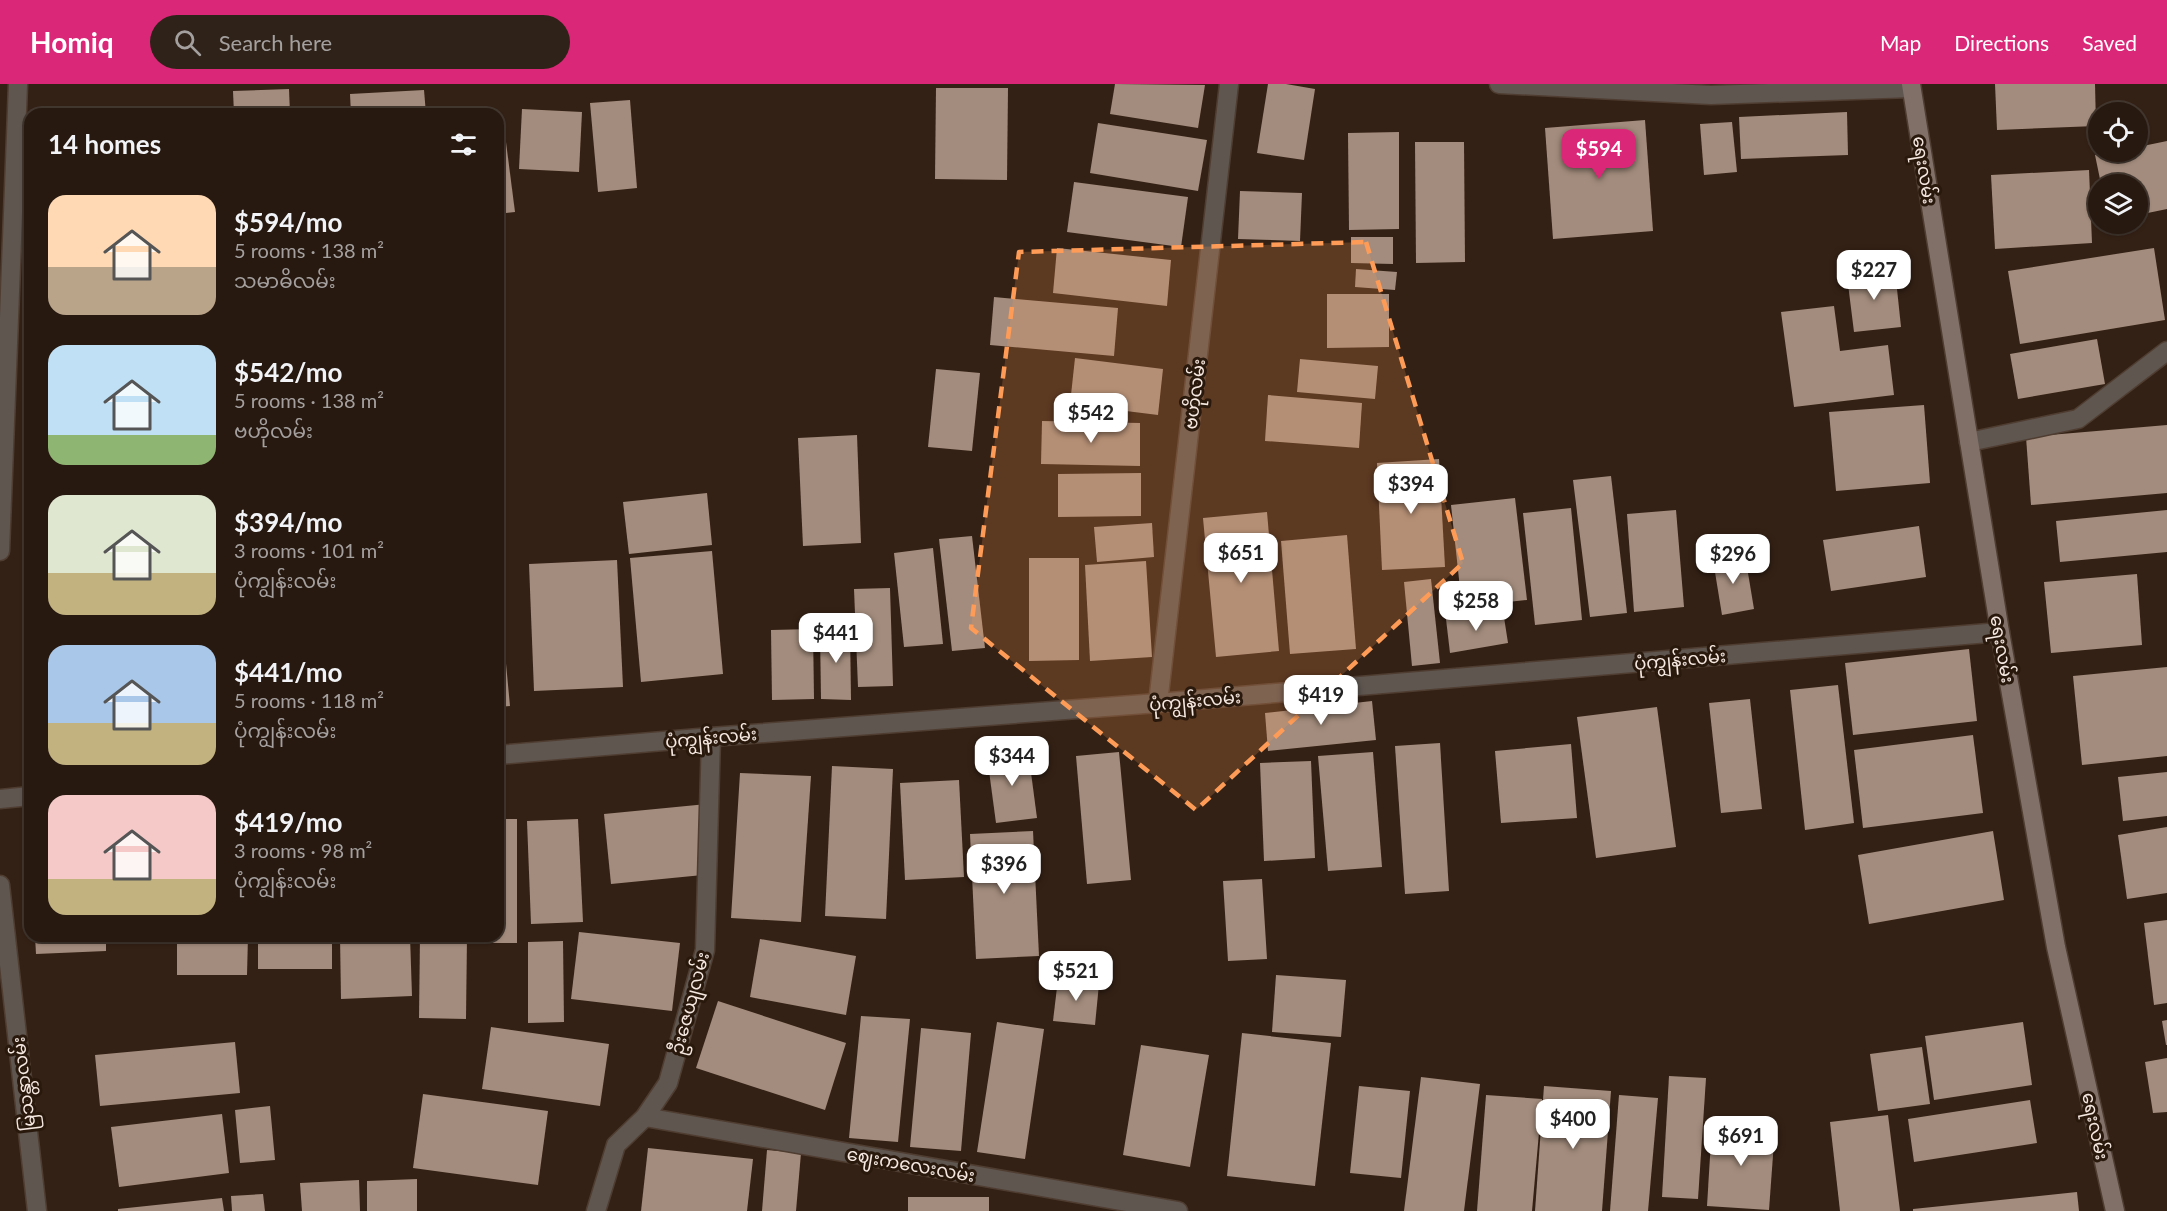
<!DOCTYPE html>
<html lang="en">
<head>
<meta charset="utf-8">
<style>
	:root { --surface:#271910; --page:#2f2219; --text:#f1f3f6; --muted:#a4a09f; --line:#433830; --accent:#db2777 }
	body { margin:0; font-family:Lato,"Noto Sans Myanmar",sans-serif; background:var(--page); color:var(--text); height:100vh; display:flex; flex-direction:column; font-size:22px; white-space:nowrap }
	* { box-sizing:border-box; margin:0 }
	p { font-size:20px; color:var(--muted) }
	.icon { flex:none; width:33px; height:33px; fill:none; stroke:currentColor; stroke-width:2; stroke-linecap:round; stroke-linejoin:round }
	.map { position:relative; flex:1; overflow:hidden }
	.side { position:absolute; left:24px; top:24px; width:480px; height:834px; display:flex; flex-direction:column; background:var(--surface); border-radius:18px; box-shadow:0 2px 4px #0004,0 0 0 2px var(--line) }
	.side>* { flex:none }
	.buttons { position:absolute; left:2088px; top:18px; display:grid; gap:12px }
	.buttons a { display:grid; place-items:center; width:60px; height:60px; border-radius:50%; background:var(--surface); box-shadow:0 2px 4px #0004,0 0 0 2px var(--line); font-size:30px }
	.price { position:absolute; translate:-50% -51px; padding:0 14px; border-radius:12px; background:#fff; color:#222; font-size:20px; line-height:39px; filter:drop-shadow(0 2px 3px #0008) }
	.price::after { content:''; position:absolute; left:50%; top:36px; width:18px; height:14px; margin-left:-9px; background:inherit; clip-path:polygon(0 0,100% 0,50% 100%) }
	.price.selected { background:var(--accent); color:#fff }
	ul { padding:0; list-style:none }
	li { display:flex; align-items:center; gap:18px; height:150px; padding:0 24px }
	li span { display:grid; place-items:center; flex:none; width:168px; height:120px; border-radius:18px; color:#555 }
	li>.icon { margin-inline-start:auto }
	span .icon { width:72px; height:72px; fill:#fffc; stroke-width:1 }
	li b { font-size:26px }
	h2 { display:flex; justify-content:space-between; align-items:center; height:72px; padding:0 24px; font-size:26px }
	header { display:flex; align-items:center; gap:36px; box-sizing:border-box; height:84px; padding:0 30px; background:var(--accent); color:#fff }
	header strong { font-size:28px }
	nav { display:flex; gap:33px; margin-inline-start:auto; font-size:21px }
	.search { width:420px; height:54px; background:var(--page); display:flex; align-items:center; gap:15px; box-sizing:border-box; padding:0 21px; border-radius:33px; color:var(--muted); font-size:22px }
	.map>svg:first-child { display:block }
	.building { fill:#a38c7d }
	.lines { fill:none; stroke-linecap:round; stroke-linejoin:round }
	.street-casing { stroke:#4f3d31; stroke-width:21 }
	.secondary-casing { stroke:#4f3d31; stroke-width:21 }
	.street { stroke:#5f5650; stroke-width:18 }
	.secondary { stroke:#807067; stroke-width:18 }
	.marked { fill:#fe9c57; fill-opacity:0.2; stroke:#fe9c57; stroke-width:4.5; stroke-dasharray:12 8; stroke-linejoin:round }
	.labels { text-anchor:middle; dominant-baseline:central; stroke-width:6; stroke-linejoin:round; paint-order:stroke }
	.street-label { font-size:18px; fill:#f5e8e0; stroke:#29180c }
</style>
</head>
<body>
<header>
<strong>Homiq</strong>
<div class="search"><svg class="icon" aria-label="search" viewBox="0 0 24 24"><circle cx="10" cy="10" r="6"/><path d="M15 15l6 6"/></svg>Search here</div>
<nav><a>Map</a><a>Directions</a><a>Saved</a></nav>
</header>
<div class="map">
<svg width="2167" height="1127" viewBox="0 0 2167 1127">
	<rect width="100%" height="100%" fill="#342115"/>
	<!-- building -->
	<g class="building">
		<path d="M1115,0l90,1 -7,43 -88,-14z"/>
		<path d="M1268,0h18l29,5 -11,71 -47,-7z"/>
		<path d="M1995,0h100l1,42 -99,4z"/>
		<path d="M936,4h72l-1,92 -72,-1z"/>
		<path d="M289,5l1,25h-56l-1,-23z"/>
		<path d="M424,6l2,24h-75l-1,-20z"/>
		<path d="M630,16l7,88 -39,4 -8,-89z"/>
		<path d="M522,25l60,3 -3,60 -60,-3z"/>
		<path d="M1847,28l1,43 -107,4 -2,-42z"/>
		<path d="M503,35l12,93 -17,2v-94z"/>
		<path d="M1645,36l8,111 -100,8 -8,-111z"/>
		<path d="M1732,38l5,50 -33,3 -4,-51z"/>
		<path d="M1098,39l109,17 -9,51 -108,-18z"/>
		<path d="M1399,48v97l-50,1 -1,-97z"/>
		<path d="M2167,57v68l-29,6v-31h-37l-6,-29 19,-3h24v-5z"/>
		<path d="M1415,58h49l1,120 -49,1z"/>
		<path d="M2089,86l3,73 -97,6 -4,-74z"/>
		<path d="M1074,98l114,15 -7,50 -114,-15z"/>
		<path d="M1240,107l62,2 -2,48 -62,-2z"/>
		<path d="M1351,153h42v27l-42,-1z"/>
		<path d="M1057,164l114,12 -4,46 -114,-13z"/>
		<path d="M2154,164l11,72 -145,24 -12,-73z"/>
		<path d="M1356,185l41,3 -2,18 -40,-3z"/>
		<path d="M1895,186l6,57 -47,5 -7,-56z"/>
		<path d="M1327,210h62v53l-62,1z"/>
		<path d="M994,213l124,11 -4,48 -124,-11z"/>
		<path d="M1834,222l6,45 48,-6 6,50 -100,12 -13,-95z"/>
		<path d="M2097,255l8,45 -87,15 -8,-45z"/>
		<path d="M1075,274l88,11 -5,46 -88,-11z"/>
		<path d="M1300,275l78,7 -3,33 -78,-7z"/>
		<path d="M936,285l44,4 -8,78 -44,-4z"/>
		<path d="M1268,311l94,8 -3,45 -94,-7z"/>
		<path d="M1924,321l6,78 -94,8 -7,-79z"/>
		<path d="M1042,337l98,2v43l-99,-2z"/>
		<path d="M2167,341v68l-136,12 -5,-68z"/>
		<path d="M857,351l4,108 -58,3 -5,-108z"/>
		<path d="M1439,375l6,108 -63,3 -5,-107z"/>
		<path d="M1141,389v43l-83,1v-43z"/>
		<path d="M1611,392l16,137 -37,4 -17,-137z"/>
		<path d="M707,409l5,52 -83,9 -6,-52z"/>
		<path d="M1515,414l12,102 -65,7 -11,-102z"/>
		<path d="M1571,424l11,112 -47,5 -12,-112z"/>
		<path d="M1676,426l8,97 -50,5 -7,-98z"/>
		<path d="M2167,426v42l-107,10 -4,-41z"/>
		<path d="M1267,428l12,139 -63,6 -13,-139z"/>
		<path d="M1152,439l2,34 -57,5 -3,-35z"/>
		<path d="M1919,442l7,51 -95,14 -8,-51z"/>
		<path d="M1347,451l9,114 -66,5 -9,-113z"/>
		<path d="M972,452l13,112 -33,3 -13,-112z"/>
		<path d="M933,464l10,96 -39,3 -10,-94z"/>
		<path d="M712,467l11,123 -82,8 -11,-124z"/>
		<path d="M1745,471l9,54 -32,6 -9,-55z"/>
		<path d="M1029,474h50v102l-50,1z"/>
		<path d="M617,476l6,127 -89,4 -5,-127z"/>
		<path d="M1146,477l6,96 -62,4 -5,-96z"/>
		<path d="M2137,490l5,71 -91,8 -7,-71z"/>
		<path d="M1431,495l9,84 -28,3 -8,-84z"/>
		<path d="M890,504l3,98 -35,1 -4,-98z"/>
		<path d="M498,516h2l10,106 -12,1z"/>
		<path d="M1503,527l5,32 -58,10 -4,-34z"/>
		<path d="M813,545l1,70 -42,1 -1,-70z"/>
		<path d="M850,545l1,71 -30,-1 -1,-69z"/>
		<path d="M1969,565l8,72 -124,14 -8,-72z"/>
		<path d="M2167,583v89l-85,9 -9,-89z"/>
		<path d="M1838,601l16,138 -49,7 -15,-140z"/>
		<path d="M1750,615l12,110 -41,4 -12,-110z"/>
		<path d="M1372,617l4,39 -108,11 -3,-38z"/>
		<path d="M1657,623l19,140 -80,11 -19,-141z"/>
		<path d="M1973,651l10,78 -120,15 -9,-78z"/>
		<path d="M1440,659l9,148 -44,3 -10,-148z"/>
		<path d="M1571,660l6,74 -76,5 -6,-72z"/>
		<path d="M1028,666l9,68 -41,5 -9,-67z"/>
		<path d="M1119,668l12,128 -44,4 -11,-128z"/>
		<path d="M1373,668l9,115 -54,4 -10,-115z"/>
		<path d="M1311,677l4,97 -51,3 -4,-98z"/>
		<path d="M832,682l61,3 -7,150 -61,-3z"/>
		<path d="M2167,688v44l-44,5 -5,-44z"/>
		<path d="M740,689l71,3 -10,146 -70,-4z"/>
		<path d="M959,696l5,97 -59,3 -5,-97z"/>
		<path d="M707,720l6,70 -102,10 -7,-70z"/>
		<path d="M498,735h19v124h-33v-7h14z"/>
		<path d="M578,735l5,103 -52,2 -4,-103z"/>
		<path d="M2167,743v66l-40,6 -9,-64z"/>
		<path d="M1033,747l6,125 -63,3 -6,-125z"/>
		<path d="M1993,747l11,69 -135,24 -11,-69z"/>
		<path d="M1262,795l5,80 -39,2 -5,-80z"/>
		<path d="M2167,836v83l-13,2 -10,-82z"/>
		<path d="M579,848l101,11 -8,68 -101,-12z"/>
		<path d="M35,852h71v15l-70,3z"/>
		<path d="M177,852h71l-1,39h-70z"/>
		<rect x="258" y="852" width="74" height="33"/>
		<path d="M340,852h70l2,60 -71,3z"/>
		<path d="M420,852h47l-1,83 -47,-1z"/>
		<path d="M760,855l96,17 -10,59 -96,-18z"/>
		<path d="M563,857l1,81 -36,1v-81z"/>
		<path d="M1276,891l70,5 -5,57 -69,-5z"/>
		<path d="M1058,895l41,5 -4,41 -42,-4z"/>
		<path d="M718,917l128,42 -21,67 -129,-42z"/>
		<path d="M861,932l49,3 -12,123 -49,-4z"/>
		<path d="M2167,936v25h-1l-4,-24z"/>
		<path d="M997,938l47,7 -19,130 -48,-7z"/>
		<path d="M2023,938l9,63 -98,15 -9,-64z"/>
		<path d="M491,943l118,17 -9,62 -118,-17z"/>
		<path d="M921,944l50,5 -10,118 -51,-4z"/>
		<path d="M1242,949l89,10 -16,143 -88,-10z"/>
		<path d="M235,958l5,51 -140,13 -5,-51z"/>
		<path d="M1141,961l68,10 -19,112 -67,-12z"/>
		<path d="M1922,963l8,57 -52,7 -8,-57z"/>
		<path d="M2167,974v54l-14,1 -8,-51z"/>
		<path d="M1669,992l37,2 -8,121 -36,-2z"/>
		<path d="M1421,993l59,7 -16,127h-60z"/>
		<path d="M1359,1002l51,5 -9,87 -51,-5z"/>
		<path d="M1544,1002l67,5 -9,120h-67z"/>
		<path d="M423,1010l125,17 -10,74 -125,-17z"/>
		<path d="M1486,1011l56,4 -10,112h-55z"/>
		<path d="M1619,1011l39,3 -10,113h-38z"/>
		<path d="M2030,1016l7,43 -123,19 -6,-43z"/>
		<path d="M270,1022l5,54 -35,3 -5,-53z"/>
		<path d="M222,1030l7,59 -110,14 -8,-60z"/>
		<path d="M1888,1031l12,96h-60l-10,-89z"/>
		<path d="M1712,1040l63,4 -6,82 -62,-4z"/>
		<path d="M648,1064l105,11 -6,52h-106z"/>
		<path d="M767,1066l34,3 -5,58h-34z"/>
		<path d="M417,1095v32h-50v-30z"/>
		<path d="M359,1096l1,31h-58l-2,-28z"/>
		<path d="M2077,1108l2,19h-166v-2z"/>
		<path d="M263,1110l2,17h-33l-1,-15z"/>
		<rect x="908" y="1113" width="81" height="14"/>
		<path d="M222,1114l2,13h-106v-2z"/>
	</g>
	<g class="lines">
		<defs>
			<g id="street">
				<path d="M1499,0l212,11 200,-7"/>
				<path d="M1969,358l109,-23 89,-68"/>
				<path d="M0,467l18,-467"/>
				<path d="M1158,619l71,-619"/>
				<path d="M498,671l213,-18 447,-34 842,-71"/>
				<path d="M0,715l30,-3"/>
				<path d="M0,801l37,326"/>
				<path d="M645,1033l533,94"/>
				<path d="M596,1127l20,-66 29,-28 23,-34 37,-133 6,-213"/>
			</g>
			<path id="secondary" d="M1911,0l89,548 56,315 59,264"/>
		</defs>
		<!-- street casing -->
		<use href="#street" class="street-casing"/>
		<!-- secondary casing -->
		<use href="#secondary" class="secondary-casing"/>
		<!-- street -->
		<use href="#street" class="street"/>
		<!-- secondary -->
		<use href="#secondary" class="secondary"/>
	</g>
	<!-- marked area -->
	<path class="marked" d="M1366,158l97,321 -267,247 -225,-182 48,-376z"/>
	<g class="labels">
		<!-- street labels -->
		<g class="street-label">
			<text transform="translate(1925 86) rotate(81)">ရေးလမ်း</text>
			<text transform="translate(1194 310) rotate(-83)">ဗဟိုလမ်း</text>
			<text transform="translate(2003 565) rotate(80)">ရေးလမ်း</text>
			<text transform="translate(1680 575) rotate(-5)">ပုံကျွန်းလမ်း</text>
			<text transform="translate(1195 616) rotate(-5)">ပုံကျွန်းလမ်း</text>
			<text transform="translate(711 653) rotate(-5)">ပုံကျွန်းလမ်း</text>
			<text transform="translate(689 919) rotate(-75)">ဦးဇေယျလမ်း</text>
			<text transform="translate(23 1000) rotate(-97)">မြသန္တာလမ်း</text>
			<text transform="translate(2096 1042) rotate(78)">ရေးလမ်း</text>
			<text transform="translate(911 1080) rotate(10)">ဈေးကလေးလမ်း</text>
		</g>
	</g>
</svg>
<div class="buttons">
<a><svg class="icon" aria-label="locate" viewBox="0 0 24 24"><circle cx="12" cy="12" r="6"/><path d="M12 2v4M12 18v4M2 12h4M18 12h4"/></svg></a>
<a><svg class="icon" aria-label="layers" viewBox="0 0 24 24"><path d="M12 4l9 5-9 5-9-5zM3 14l9 5 9-5"/></svg></a>
</div>
<b class="price selected" style="left:1599px;top:96px">$594</b>
<b class="price" style="left:1874px;top:217px">$227</b>
<b class="price" style="left:1091px;top:360px">$542</b>
<b class="price" style="left:1411px;top:431px">$394</b>
<b class="price" style="left:1241px;top:500px">$651</b>
<b class="price" style="left:1733px;top:501px">$296</b>
<b class="price" style="left:1476px;top:548px">$258</b>
<b class="price" style="left:836px;top:580px">$441</b>
<b class="price" style="left:1321px;top:642px">$419</b>
<b class="price" style="left:1012px;top:703px">$344</b>
<b class="price" style="left:1004px;top:811px">$396</b>
<b class="price" style="left:1076px;top:918px">$521</b>
<b class="price" style="left:1573px;top:1066px">$400</b>
<b class="price" style="left:1741px;top:1083px">$691</b>
<section class="side">
<h2>14 homes<svg class="icon" aria-label="filters" viewBox="0 0 24 24"><path d="M4 7h16M4 17h16"/><circle cx="9" cy="7" r="2"/><circle cx="15" cy="17" r="2"/></svg></h2>
<ul>
<li><span style="background:linear-gradient(#ffd9b3 60%,#b9a48a 0)"><svg class="icon" aria-label="home" viewBox="0 0 24 24"><path d="M3 11l9-7 9 7M6 9v11h12V9"/></svg></span><div><b>$594/mo</b><p>5 rooms · 138 m²</p><p>သမာဓိလမ်း</p></div></li>
<li><span style="background:linear-gradient(#bfe0f5 75%,#8fb573 0)"><svg class="icon" aria-label="home" viewBox="0 0 24 24"><path d="M3 11l9-7 9 7M6 9v11h12V9"/></svg></span><div><b>$542/mo</b><p>5 rooms · 138 m²</p><p>ဗဟိုလမ်း</p></div></li>
<li><span style="background:linear-gradient(#dfe7d0 65%,#c2b280 0)"><svg class="icon" aria-label="home" viewBox="0 0 24 24"><path d="M3 11l9-7 9 7M6 9v11h12V9"/></svg></span><div><b>$394/mo</b><p>3 rooms · 101 m²</p><p>ပုံကျွန်းလမ်း</p></div></li>
<li><span style="background:linear-gradient(#a9c7e8 65%,#c2b280 0)"><svg class="icon" aria-label="home" viewBox="0 0 24 24"><path d="M3 11l9-7 9 7M6 9v11h12V9"/></svg></span><div><b>$441/mo</b><p>5 rooms · 118 m²</p><p>ပုံကျွန်းလမ်း</p></div></li>
<li><span style="background:linear-gradient(#f6c9c9 70%,#c2b280 0)"><svg class="icon" aria-label="home" viewBox="0 0 24 24"><path d="M3 11l9-7 9 7M6 9v11h12V9"/></svg></span><div><b>$419/mo</b><p>3 rooms · 98 m²</p><p>ပုံကျွန်းလမ်း</p></div></li>
</ul>
</section>
</div>
</body>
</html>
